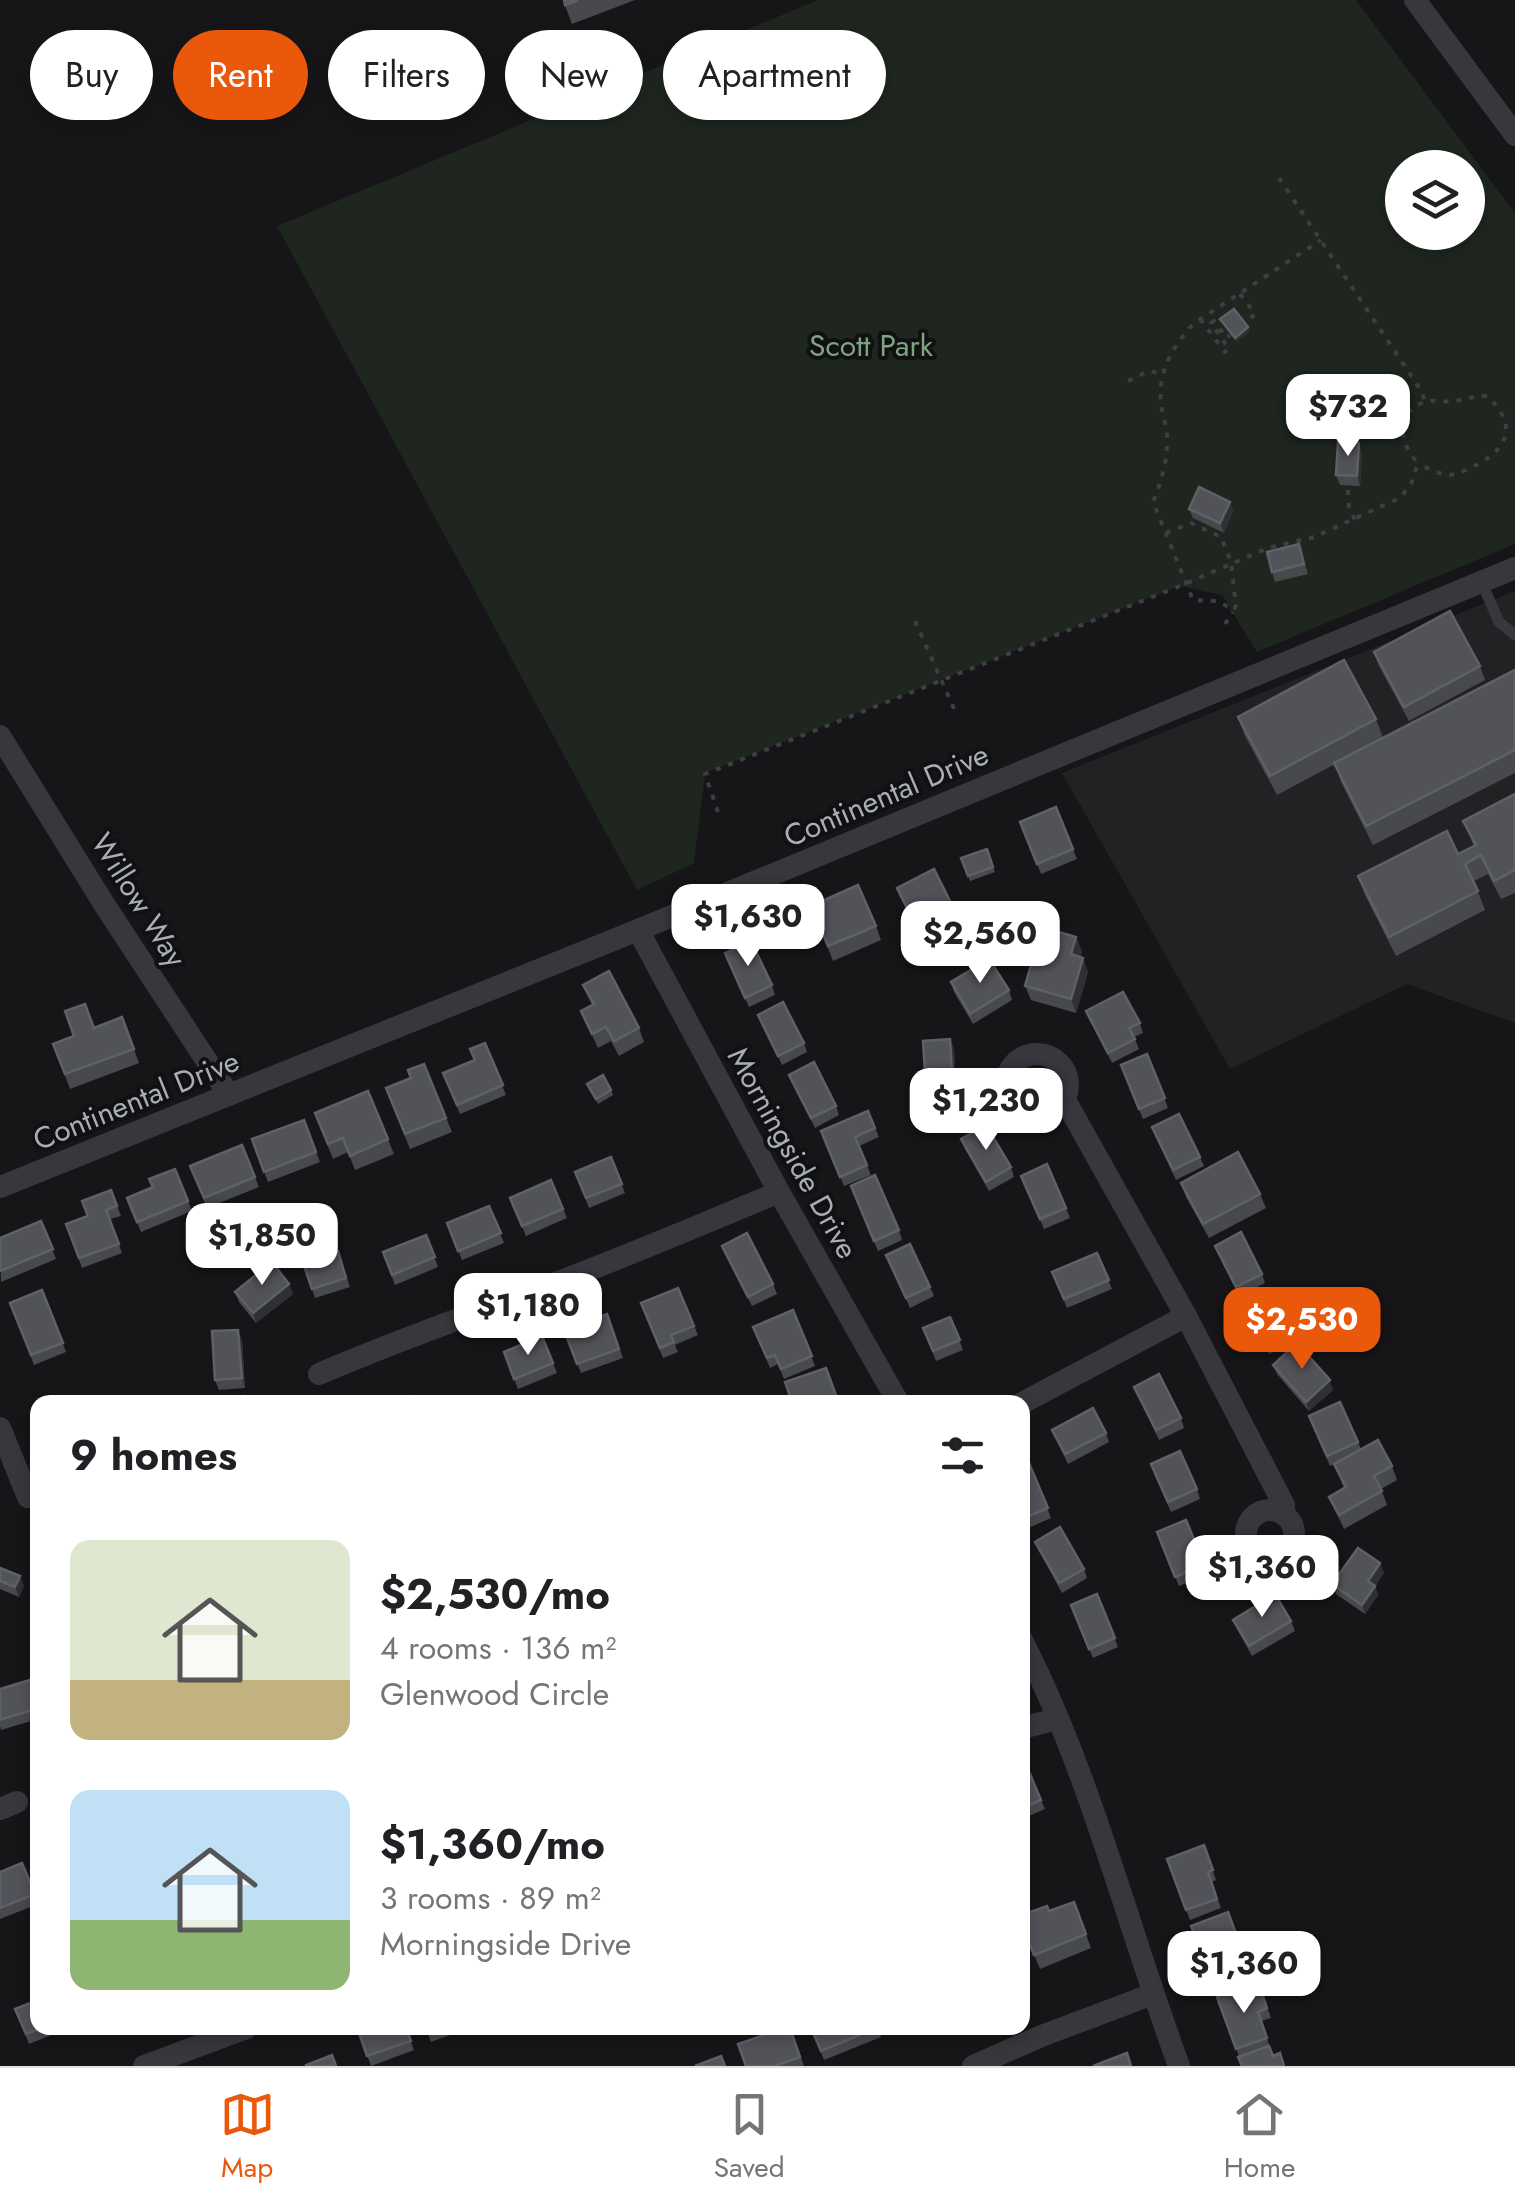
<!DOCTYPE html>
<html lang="en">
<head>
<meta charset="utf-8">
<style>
	:root { --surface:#fff; --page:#f2f2f2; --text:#202124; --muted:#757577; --line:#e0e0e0; --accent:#ea580c }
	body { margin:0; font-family:Jost,sans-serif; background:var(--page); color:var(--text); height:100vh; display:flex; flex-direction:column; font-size:38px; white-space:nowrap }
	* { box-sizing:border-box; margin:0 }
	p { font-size:32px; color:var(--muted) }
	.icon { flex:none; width:55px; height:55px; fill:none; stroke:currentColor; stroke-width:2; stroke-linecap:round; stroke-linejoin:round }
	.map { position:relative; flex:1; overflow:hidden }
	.sheet { position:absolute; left:30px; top:1395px; width:1000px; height:640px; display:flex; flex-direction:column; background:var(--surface); border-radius:20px; box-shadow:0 5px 15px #0003 }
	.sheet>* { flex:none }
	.top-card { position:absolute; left:30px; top:30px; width:1000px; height:90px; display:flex; gap:20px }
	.tools { position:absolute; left:1385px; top:150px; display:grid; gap:20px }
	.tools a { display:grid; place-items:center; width:100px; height:100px; border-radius:50%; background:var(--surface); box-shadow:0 5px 15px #0003; font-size:50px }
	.price { position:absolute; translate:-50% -85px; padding:0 22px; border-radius:20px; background:#fff; color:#222; font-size:32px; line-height:65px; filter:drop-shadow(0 2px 5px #0008) }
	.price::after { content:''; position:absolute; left:50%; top:60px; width:30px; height:22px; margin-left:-15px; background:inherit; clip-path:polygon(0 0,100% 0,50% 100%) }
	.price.selected { background:var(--accent); color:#fff }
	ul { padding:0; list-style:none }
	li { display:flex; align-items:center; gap:30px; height:250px; padding:0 40px }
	li span { display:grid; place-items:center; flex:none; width:280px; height:200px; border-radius:20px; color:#555 }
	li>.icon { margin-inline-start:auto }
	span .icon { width:120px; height:120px; fill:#fffc; stroke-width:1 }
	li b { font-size:42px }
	h2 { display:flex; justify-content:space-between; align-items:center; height:120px; padding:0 40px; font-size:42px }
	.tag { padding:0 35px; border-radius:45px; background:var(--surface); box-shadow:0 5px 15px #0003; font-size:35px; line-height:90px }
	.tag.selected { background:var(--accent); color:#fff }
	.tab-bar { display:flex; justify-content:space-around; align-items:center; height:140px; border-top:2px solid var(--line); background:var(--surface); font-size:28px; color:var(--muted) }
	.tab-bar a { display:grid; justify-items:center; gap:5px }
	.tab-bar .selected { color:var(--accent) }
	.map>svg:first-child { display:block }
	.built { fill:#222225 }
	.green { fill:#1e261f; fill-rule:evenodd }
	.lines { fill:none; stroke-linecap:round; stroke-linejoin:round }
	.path { stroke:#3d3f44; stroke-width:4; stroke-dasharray:5 8; stroke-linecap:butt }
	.lane { stroke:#37383d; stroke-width:11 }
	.street { stroke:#37383d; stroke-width:22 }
	.wall { fill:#47494d }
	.shaded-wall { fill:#2f3033 }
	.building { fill:#525359; stroke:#5f6168; stroke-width:2.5 }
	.labels { text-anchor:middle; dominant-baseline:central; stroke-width:8; stroke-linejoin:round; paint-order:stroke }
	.park-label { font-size:30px; fill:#7fa381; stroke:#111113 }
	.street-label { font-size:30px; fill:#a8adb8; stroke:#111113 }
</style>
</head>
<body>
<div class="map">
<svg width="1515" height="2066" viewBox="0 0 1515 2066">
	<rect width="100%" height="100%" fill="#161618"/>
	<!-- built -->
	<path class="built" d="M1515,591v432l-108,-39 -177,85 -168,-296z"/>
	<!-- green -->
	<path class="green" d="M818,0h538l159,213v331l-258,108 -35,-57 -42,-9 -475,187 -11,90 -57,27 -360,-664zM1402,168h66v64h-66z"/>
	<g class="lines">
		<!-- path -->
		<g class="path">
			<path d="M1279,178l143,214 3,10"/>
			<path d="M1240,294l15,20 -11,10"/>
			<path d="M1200,319l25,33 4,-3 -18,-26 3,-2 13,17 3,-3"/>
			<path d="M1128,381l21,-10 13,3"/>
			<path d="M1348,490l1,18 6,12"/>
			<path d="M1166,533l25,-10 30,14 10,25 5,43 -2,5 -17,-9 -24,-1 -40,-98c8,-20 14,-39 14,-61 1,-13 -5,-26 -6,-39 -3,-32 12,-55 32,-78l128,-84"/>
			<path d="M915,621l40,90"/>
			<path d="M1225,624l8,-12"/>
			<path d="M718,812l-13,-38 475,-188 88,-38 46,-11 86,-39 11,-14 7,-21c-17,-17 -25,-49 4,-60 11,-5 22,0 33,-2 11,-2 20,-5 32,-5 28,25 25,50 -9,68 -8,4 -20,11 -30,11 -10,-1 -21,-7 -30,-12"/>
		</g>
		<!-- lane -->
		<path class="lane" d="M1481,581l18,41 16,13"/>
		<!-- street -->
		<g class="street">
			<path d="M1415,0l100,135"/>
			<path d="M0,736l104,168 125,191"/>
			<path d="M638,930l141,262 119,210"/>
			<circle cx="1037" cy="1085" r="31"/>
			<path d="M1065,1100l121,216 98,189v10"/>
			<path d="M0,1187l638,-257 877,-362"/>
			<path d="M319,1374c76,-33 153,-60 231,-89 77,-29 153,-61 229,-93"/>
			<path d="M1022,1403l164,-87"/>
			<path d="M0,1428l28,69"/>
			<circle cx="1270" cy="1534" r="24"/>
			<path d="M1022,1640c69,135 105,285 157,426"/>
			<path d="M1022,1728l35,-9"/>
			<path d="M0,1809l17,-7"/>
			<path d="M144,2066l103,-38"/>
			<path d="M973,2066l71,-31 109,-41"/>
		</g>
	</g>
	<!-- wall -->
	<g class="wall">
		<path d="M563,0h72l-63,24z"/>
		<path d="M1362,453l-2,33 -20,-1 -4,-10z"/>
		<path d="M1230,502l3,9 -9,22 -31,-15 -4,-9z"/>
		<path d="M1299,544l9,30 -33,8 -3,-10z"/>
		<path d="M1374,652l106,14 5,14 -76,41 -30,-55z"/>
		<path d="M1515,670v103l-142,72 -32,-63 -6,-18 -58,31 -32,-59 -7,-19 138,2 7,19z"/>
		<path d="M1515,794v99l-14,6 -13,-25 -14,7 11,29 -89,46 -31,-61 -7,-19 100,-22 16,-8 -11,-25z"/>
		<path d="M1056,807l21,52 -36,15 -21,-52z"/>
		<path d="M987,849l8,23 -25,9 -9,-23z"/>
		<path d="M897,888l57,21 4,9 -37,20z"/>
		<path d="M811,906l65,20 5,14 -48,21z"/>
		<path d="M1076,937l6,15 -2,5 8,15 -12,41 -45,-13 -6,-14z"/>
		<path d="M725,953l47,32 3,10 -26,12z"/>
		<path d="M951,982l58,8 3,10 -39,24 -19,-32z"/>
		<path d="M583,985l56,43 5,14 -25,14 -8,-15 -13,7 -17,-37 11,-6z"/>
		<path d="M1086,1011l54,12 3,10 -9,4 5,12 -27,14z"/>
		<path d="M758,1015l46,28 3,9 -25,13z"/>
		<path d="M122,1017l17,46 -69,26 -17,-45z"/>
		<path d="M950,1039l4,10 2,47 -27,2 -3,-10z"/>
		<path d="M485,1043l21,52 -46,19 -17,-41 31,-13z"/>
		<path d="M1147,1054l21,54 -25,11 -22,-54z"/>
		<path d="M424,1064l28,68 -42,17 -24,-61 25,-10z"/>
		<path d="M789,1075l47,31 3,9 -24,13z"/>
		<path d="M587,1084l24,6 2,5 -15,9z"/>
		<path d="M868,1111l11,26 -20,9 12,29 -27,11 -23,-55z"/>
		<path d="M304,1120l16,42 -52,20 -16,-43z"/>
		<path d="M320,1127l68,12 6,15 -39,16 -7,-18 -15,7z"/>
		<path d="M1152,1127l48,30 4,9 -28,14z"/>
		<path d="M961,1139l50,28 3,10 -25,14 -24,-42z"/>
		<path d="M242,1145l17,42 -52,21 -17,-42z"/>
		<path d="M611,1157l14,36 -36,15 -14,-36z"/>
		<path d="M175,1169l17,42 -51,21 -14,-34 26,-11z"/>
		<path d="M551,1180l16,38 -41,18 -16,-38z"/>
		<path d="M1181,1183l79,11 6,14 -57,30 -23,-41z"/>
		<path d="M851,1186l48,44 3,10 -24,11z"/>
		<path d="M1025,1186l41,22 4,10 -26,11z"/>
		<path d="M111,1190l10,26 -11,3 12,34 -40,15 -16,-44 22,-7z"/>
		<path d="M489,1206l15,37 -42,17 -15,-37z"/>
		<path d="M41,1221l15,38 -55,23 -1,-44z"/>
		<path d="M426,1235l12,32 -43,18 -12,-33z"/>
		<path d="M722,1246l51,38 4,10 -25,12z"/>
		<path d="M1215,1246l47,28 3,9 -26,13z"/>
		<path d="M338,1251l12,36 -35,11 -3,-9z"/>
		<path d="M1097,1253l15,36 -45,19 -15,-36z"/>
		<path d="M886,1255l44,32 4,9 -24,12z"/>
		<path d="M289,1284l4,10 -37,29 -17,-21 -4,-10z"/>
		<path d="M678,1288l20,47 -23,10 3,7 -15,6 -22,-55z"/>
		<path d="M42,1290l24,62 -32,13 -24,-62z"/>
		<path d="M1272,1291l21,52 -24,11 -18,-42z"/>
		<path d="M793,1310l22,56 -31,13 -6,-15 -8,4 -17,-41z"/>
		<path d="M607,1314l16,44 -42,15 -17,-43z"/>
		<path d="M950,1317l13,33 -27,11 -13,-33z"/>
		<path d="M542,1336l15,37 -39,16 -14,-37z"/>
		<path d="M242,1340l3,48 -26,2 -4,-10z"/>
		<path d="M1273,1365l60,25 -24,21 -32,-37z"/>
		<path d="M1134,1387l47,31 3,10 -25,12z"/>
		<path d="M1340,1402l21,47 31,17 5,14 -16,9 6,16 -43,24 -15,-32 15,-9 -10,-24 -4,2 -18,-41z"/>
		<path d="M1052,1430l54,3 3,9 -41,22z"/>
		<path d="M1029,1463l22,55 -25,11 -4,-8v-55z"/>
		<path d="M1154,1474l43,15 3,10 -29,13z"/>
		<path d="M1186,1520l29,69 -14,6 -7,-15 -15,6 -22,-54z"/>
		<path d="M1035,1542l49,27 3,9 -25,15 -23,-42z"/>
		<path d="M0,1568l24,18 -5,11 -19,-8z"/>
		<path d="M1384,1573l-9,13 3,9 -13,19 -29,-20 -4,-10z"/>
		<path d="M1097,1594l21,53 -25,11 -22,-53z"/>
		<path d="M1233,1620l58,1 4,10 -43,25 -15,-27z"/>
		<path d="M0,1689l38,2v28l-37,11 -1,-4z"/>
		<path d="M1022,1769l19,31 4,9 -23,10z"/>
		<path d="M1204,1845l12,35 -5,2 10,26 -31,12 -23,-61z"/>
		<path d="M0,1872l35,22 3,10 -38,15z"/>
		<path d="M1074,1902l17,46 -51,21 -18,-43 27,-15z"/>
		<path d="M1228,1912l13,36 -5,2 8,24 -31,12 -22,-60z"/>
		<path d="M1262,1993l9,25 -10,3 12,35h-34l-22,-59 35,-1z"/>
		<path d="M15,2009l23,19h31l-40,16z"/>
		<path d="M406,2028l8,22 -43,16 -13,-36z"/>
		<path d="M426,2028h43l-38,14z"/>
		<path d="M790,2028l14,38h-58z"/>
		<path d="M811,2028h67l3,9 -57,23z"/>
	</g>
	<!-- shaded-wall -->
	<g class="shaded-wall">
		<path d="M1248,327l2,5 -14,10 -1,-4z"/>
		<path d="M1359,443l3,10 -2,33 -3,-10z"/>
		<path d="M1230,502l3,9 -9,22 -4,-10z"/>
		<path d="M1076,937l6,15 -5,17 -6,-15z"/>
		<path d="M1083,958l5,14 -12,41 -5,-14z"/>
		<path d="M950,1039l4,10 2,47 -3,-9z"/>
		<path d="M289,1284l4,10 -37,29 -3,-10z"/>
		<path d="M238,1330l4,10 3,48 -3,-10z"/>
		<path d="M1330,1380l3,10 -24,21 -3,-9z"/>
		<path d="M1380,1563l4,10 -9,13 3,9 -13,19 -3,-9 6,-24z"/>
		<path d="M20,1576l4,10 -5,11 -4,-10z"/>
	</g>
	<!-- building -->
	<g class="building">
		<path d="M564,0h14l-13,5z"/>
		<path d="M1234,309l14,18 -13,11 -15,-19z"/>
		<path d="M1338,442l21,1 -2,33 -21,-1z"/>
		<path d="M1199,487l31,15 -10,21 -31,-14z"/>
		<path d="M1299,544l5,20 -32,8 -5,-20z"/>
		<path d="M1450,611l30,55 -76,41 -30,-55z"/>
		<path d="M1344,660l32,59 -106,57 -32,-59z"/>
		<path d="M1515,670v80l-149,76 -32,-63z"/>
		<path d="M1515,794v76l-21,11 -13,-26 -16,9 13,27 -89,46 -31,-61 89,-45 11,23 18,-9 -13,-24z"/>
		<path d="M1056,807l17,42 -36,15 -17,-42z"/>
		<path d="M987,849l6,18 -25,9 -7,-18z"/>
		<path d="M934,869l20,40 -37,19 -20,-40z"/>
		<path d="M858,885l18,41 -48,20 -17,-40z"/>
		<path d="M1042,927l34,10 -5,17 12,4 -12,41 -46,-13z"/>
		<path d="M751,941l21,44 -27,13 -20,-45z"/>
		<path d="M989,959l20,31 -39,24 -19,-32z"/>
		<path d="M609,971l30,57 -25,13 -8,-14 -14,7 -11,-23 13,-7 -11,-19z"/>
		<path d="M1123,992l17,31 -11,5 6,11 -27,14 -22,-42z"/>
		<path d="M783,1002l21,41 -26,13 -20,-41z"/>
		<path d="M85,1004l9,24 28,-11 12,32 -69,25 -12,-30 21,-8 -9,-25z"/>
		<path d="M950,1039l3,48 -27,1 -3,-47z"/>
		<path d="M485,1043l18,42 -46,20 -14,-32 32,-13 -5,-11z"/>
		<path d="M1147,1054l18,44 -26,11 -18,-44z"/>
		<path d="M814,1062l22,44 -25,12 -22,-43z"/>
		<path d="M424,1064l22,54 -41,16 -19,-46 25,-10 -3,-8z"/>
		<path d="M603,1075l8,15 -15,9 -9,-15z"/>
		<path d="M368,1091l20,48 -38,17 -7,-18 -15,6 -13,-31z"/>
		<path d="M868,1111l7,17 -20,9 12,28 -27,12 -19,-46z"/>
		<path d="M1179,1114l21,43 -27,13 -21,-43z"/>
		<path d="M304,1120l12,32 -52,20 -12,-33z"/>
		<path d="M986,1125l25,42 -25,15 -25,-43z"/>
		<path d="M242,1145l13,32 -51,21 -14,-32z"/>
		<path d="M1238,1152l22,42 -57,30 -22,-41z"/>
		<path d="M611,1157l11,27 -36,14 -11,-26z"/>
		<path d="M1047,1164l19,44 -26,11 -19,-43z"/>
		<path d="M175,1169l13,32 -51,21 -10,-24 26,-11 -4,-8z"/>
		<path d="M875,1175l24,55 -25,11 -23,-55z"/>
		<path d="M551,1180l12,29 -41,17 -12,-28z"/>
		<path d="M111,1190l6,16 -11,4 13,34 -40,14 -13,-34 22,-8 -6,-15z"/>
		<path d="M489,1206l12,27 -43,18 -11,-28z"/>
		<path d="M41,1221l12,28 -53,22v-33z"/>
		<path d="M1241,1232l21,42 -26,13 -21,-41z"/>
		<path d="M747,1233l26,51 -25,13 -26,-51z"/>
		<path d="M426,1235l9,22 -43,18 -9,-23z"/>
		<path d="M910,1244l20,43 -24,11 -20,-43z"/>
		<path d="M338,1251l8,27 -34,11 -9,-26z"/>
		<path d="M1097,1253l12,27 -45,19 -12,-27z"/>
		<path d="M272,1262l17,22 -36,29 -18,-21z"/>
		<path d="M678,1288l16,38 -23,9 3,7 -14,6 -19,-45z"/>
		<path d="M42,1290l21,53 -32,12 -21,-52z"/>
		<path d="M1272,1291l18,43 -24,10 -19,-42z"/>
		<path d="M793,1310l19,46 -31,13 -6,-14 -8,3 -14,-31z"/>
		<path d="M607,1314l12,35 -42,15 -13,-34z"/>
		<path d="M950,1317l10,23 -27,11 -10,-23z"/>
		<path d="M238,1330l4,48 -27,2 -3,-49z"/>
		<path d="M542,1336l11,27 -39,16 -10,-27z"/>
		<path d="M1297,1343l33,37 -24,22 -33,-37z"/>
		<path d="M826,1368l11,30 -13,4h-32l-7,-20z"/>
		<path d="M1159,1374l22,44 -25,12 -22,-43z"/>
		<path d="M245,1396l7,6h-14z"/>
		<path d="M415,1396l3,6h-19z"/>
		<path d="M1340,1402l18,40 -31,14 -18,-40z"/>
		<path d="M1093,1408l13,25 -41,21 -13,-24z"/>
		<path d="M1378,1440l14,26 -18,10 8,15 -43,24 -10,-18 17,-10 -12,-23z"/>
		<path d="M1180,1451l17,38 -29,13 -17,-38z"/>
		<path d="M1029,1463l19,45 -26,11v-53z"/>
		<path d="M1186,1520l25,60 -14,6 -6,-16 -16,7 -18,-45z"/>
		<path d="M1060,1527l24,42 -25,14 -24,-41z"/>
		<path d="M1358,1548l22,15 -12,18 7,5 -13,19 -30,-21z"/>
		<path d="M0,1568l20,8 -5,11 -15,-6z"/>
		<path d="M1097,1594l18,44 -26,11 -18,-44z"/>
		<path d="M1275,1594l16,27 -42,25 -16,-26z"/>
		<path d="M33,1679l5,14v15l-38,12v-31z"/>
		<path d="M1027,1767l14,33 -19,8v-39z"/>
		<path d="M1204,1845l9,25 -5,2 9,27 -31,11 -19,-51z"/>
		<path d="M22,1863l13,31 -35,14v-36z"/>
		<path d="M1074,1902l12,32 -52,21 -12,-30v-10l25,-9 2,5z"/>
		<path d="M1228,1912l10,27 -6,2 9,24 -31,11 -19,-50z"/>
		<path d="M1248,1985l4,11 10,-3 5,15 -9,4 9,26 -31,11 -19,-52z"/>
		<path d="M38,2000v28h4l-16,6 -11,-25z"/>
		<path d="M366,2028h40l5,13 -44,15 -9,-26z"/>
		<path d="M784,2028h6l10,29 -25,9h-29l-8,-22z"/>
		<path d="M811,2028h66l-56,23z"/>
		<path d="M1269,2046l4,10 7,-3 4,13h-42l-4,-9z"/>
		<path d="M1127,2053l4,13h-38z"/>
		<path d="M332,2055l4,11h-30v-1z"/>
		<path d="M721,2056l4,10h-30z"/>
	</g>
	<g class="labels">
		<!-- park labels -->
		<g class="park-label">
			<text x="871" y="345">Scott Park</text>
		</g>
		<!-- street labels -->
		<g class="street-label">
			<text transform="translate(886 795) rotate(-23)">Continental Drive</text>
			<text transform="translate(139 900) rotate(58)">Willow Way</text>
			<text transform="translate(136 1100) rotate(-22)">Continental Drive</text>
			<text transform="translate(793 1153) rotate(61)">Morningside Drive</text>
		</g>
	</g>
</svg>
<div class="tools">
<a><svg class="icon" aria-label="layers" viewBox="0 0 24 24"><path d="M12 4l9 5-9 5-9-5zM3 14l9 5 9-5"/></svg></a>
</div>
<b class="price" style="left:1348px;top:459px">$732</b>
<b class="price" style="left:748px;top:969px">$1,630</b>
<b class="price" style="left:980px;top:986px">$2,560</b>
<b class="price" style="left:986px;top:1153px">$1,230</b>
<b class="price" style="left:262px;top:1288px">$1,850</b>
<b class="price" style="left:528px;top:1358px">$1,180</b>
<b class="price selected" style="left:1302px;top:1372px">$2,530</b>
<b class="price" style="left:1262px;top:1620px">$1,360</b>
<b class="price" style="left:1244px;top:2016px">$1,360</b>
<div class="top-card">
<a class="tag">Buy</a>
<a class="tag selected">Rent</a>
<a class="tag">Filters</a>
<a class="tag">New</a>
<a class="tag">Apartment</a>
</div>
<section class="sheet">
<h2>9 homes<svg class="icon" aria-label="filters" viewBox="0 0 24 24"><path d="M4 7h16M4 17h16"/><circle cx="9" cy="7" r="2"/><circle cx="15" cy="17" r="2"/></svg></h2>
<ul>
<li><span style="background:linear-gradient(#dfe7d0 70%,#c2b280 0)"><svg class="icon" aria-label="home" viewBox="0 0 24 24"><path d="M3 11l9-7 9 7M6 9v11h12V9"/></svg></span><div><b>$2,530/mo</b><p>4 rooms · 136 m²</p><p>Glenwood Circle</p></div></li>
<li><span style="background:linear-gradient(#bfe0f5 65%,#8fb573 0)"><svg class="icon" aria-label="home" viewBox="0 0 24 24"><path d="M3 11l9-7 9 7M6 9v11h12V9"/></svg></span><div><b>$1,360/mo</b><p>3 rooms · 89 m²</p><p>Morningside Drive</p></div></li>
</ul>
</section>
</div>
<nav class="tab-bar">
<a class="selected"><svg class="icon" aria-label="map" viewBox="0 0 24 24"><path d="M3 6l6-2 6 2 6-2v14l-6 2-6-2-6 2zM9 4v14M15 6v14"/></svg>Map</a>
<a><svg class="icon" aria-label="saved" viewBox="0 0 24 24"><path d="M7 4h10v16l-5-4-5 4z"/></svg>Saved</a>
<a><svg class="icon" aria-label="home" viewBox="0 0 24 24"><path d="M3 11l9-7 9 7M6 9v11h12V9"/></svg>Home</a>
</nav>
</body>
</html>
